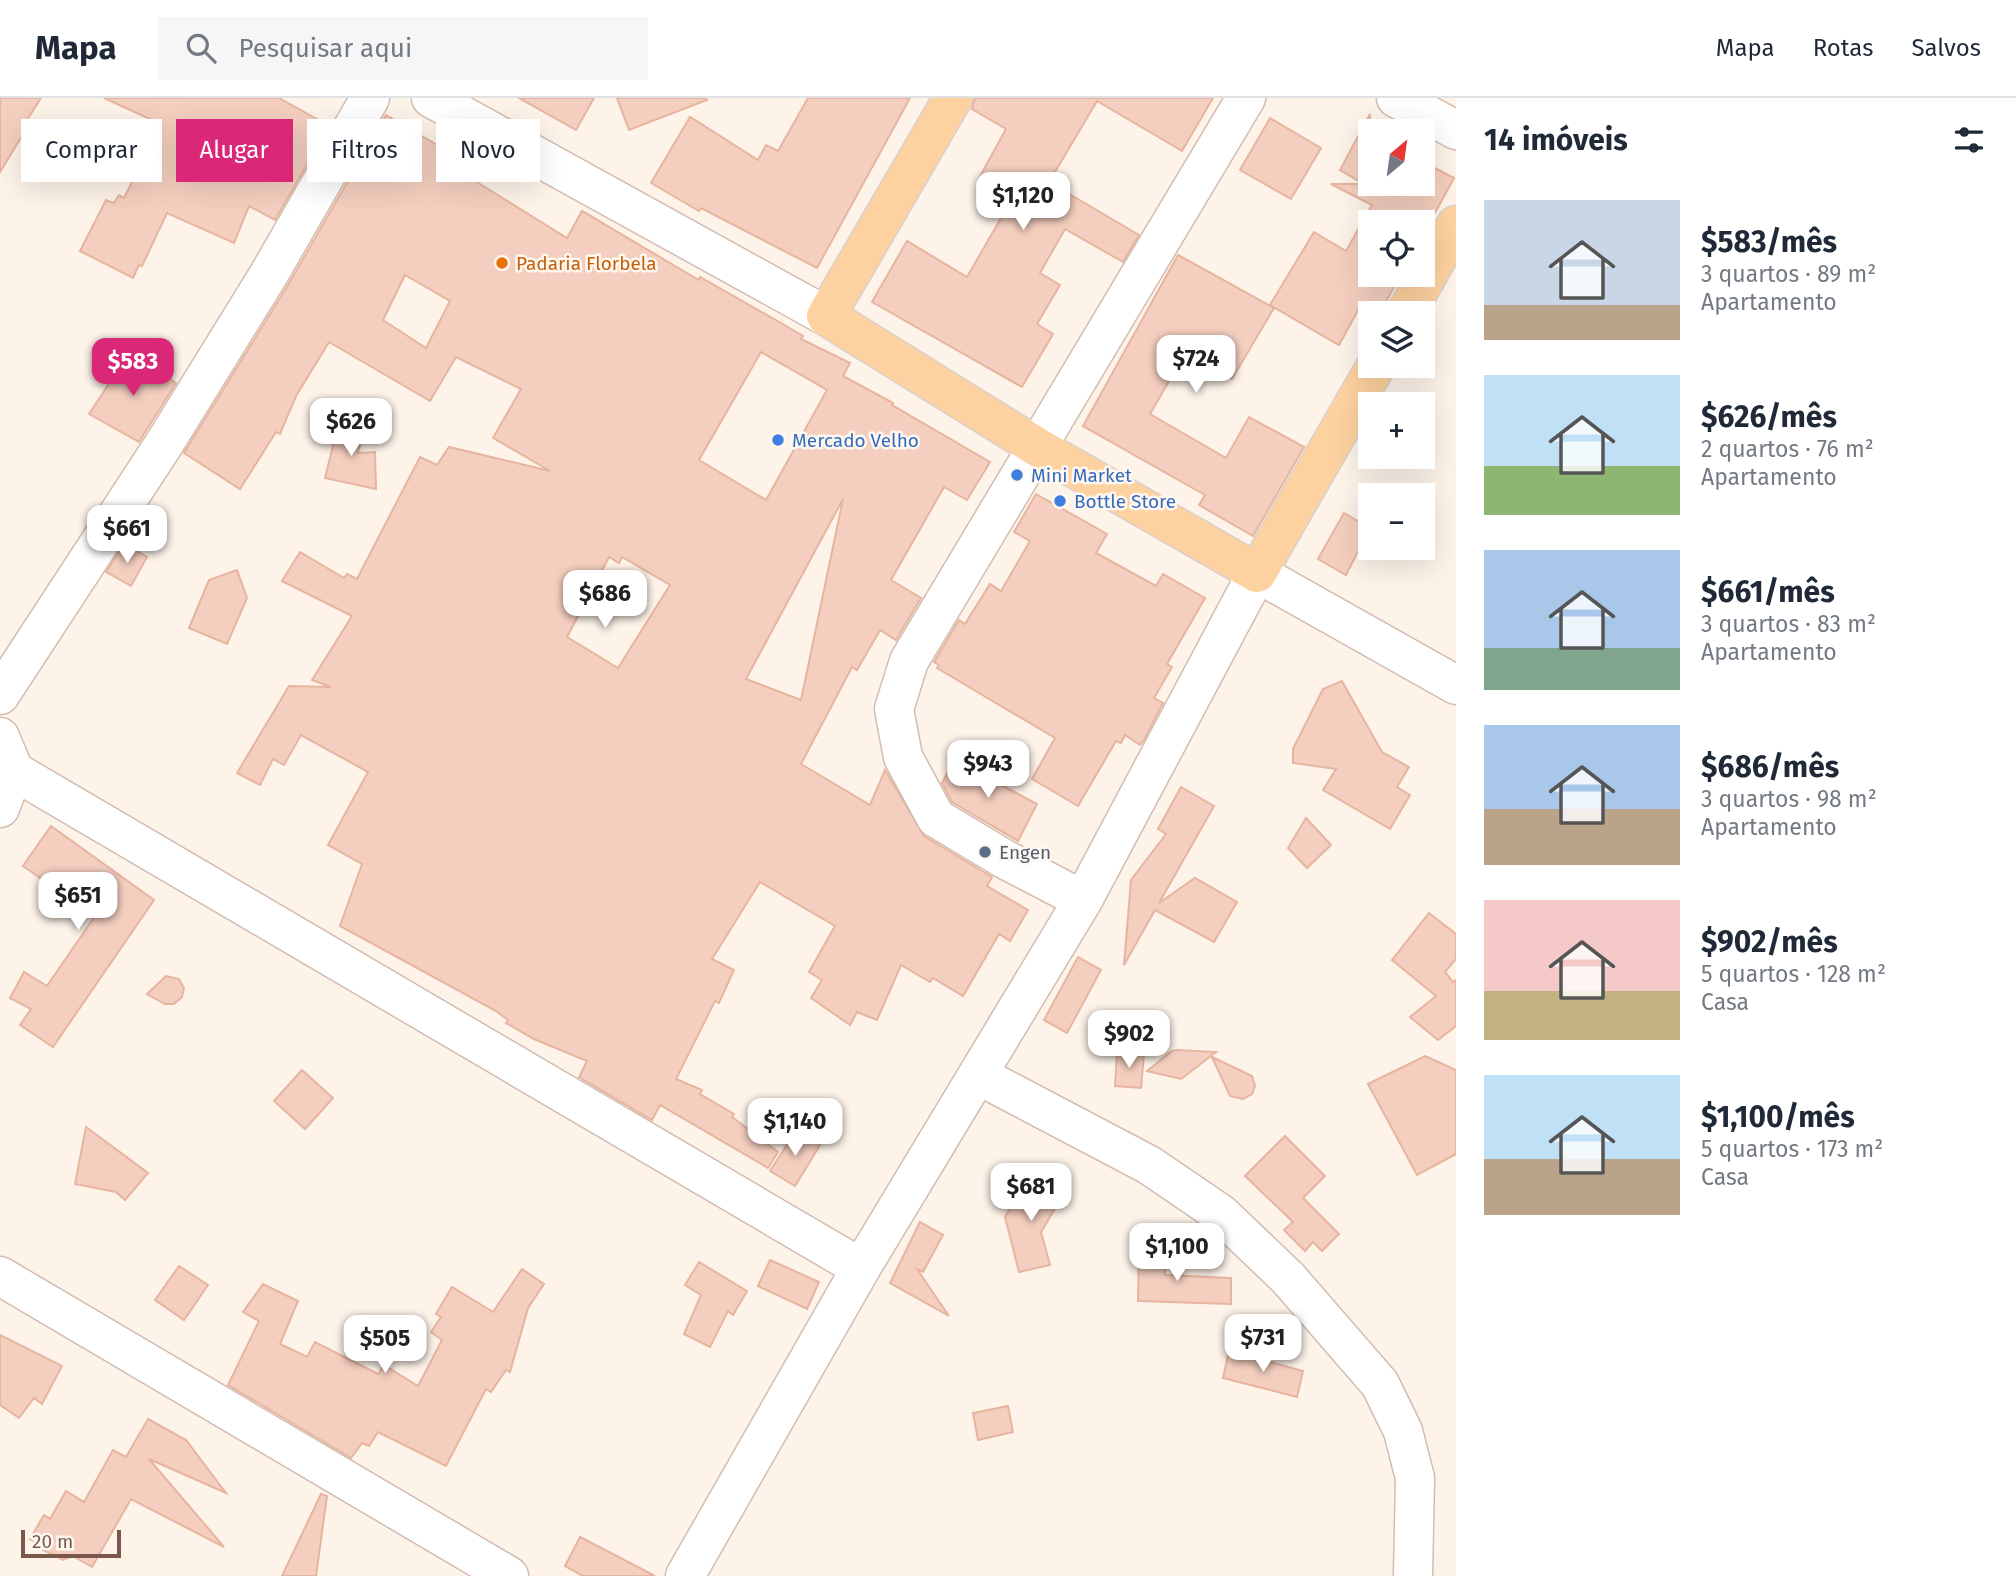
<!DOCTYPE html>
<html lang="pt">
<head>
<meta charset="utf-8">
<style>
	:root { --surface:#fff; --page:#f6f6f7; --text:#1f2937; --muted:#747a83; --line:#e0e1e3; --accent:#db2777 }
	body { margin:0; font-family:"Fira Sans",sans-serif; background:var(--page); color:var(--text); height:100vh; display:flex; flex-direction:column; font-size:26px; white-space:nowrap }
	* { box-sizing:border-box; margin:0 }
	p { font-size:23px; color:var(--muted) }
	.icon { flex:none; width:38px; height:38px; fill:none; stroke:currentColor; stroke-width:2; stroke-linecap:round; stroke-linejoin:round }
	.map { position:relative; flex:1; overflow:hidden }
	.details { display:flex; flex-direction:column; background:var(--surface); width:560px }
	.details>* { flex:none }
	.guide { position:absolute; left:21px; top:21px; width:665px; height:63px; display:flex; gap:14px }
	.needle { width:46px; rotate:29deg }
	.tools { position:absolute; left:1358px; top:21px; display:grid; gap:14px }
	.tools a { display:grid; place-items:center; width:77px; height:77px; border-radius:0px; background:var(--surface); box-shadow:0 7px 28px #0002; font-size:35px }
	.scale { position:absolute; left:21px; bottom:18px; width:100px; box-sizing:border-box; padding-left:7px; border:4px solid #79574b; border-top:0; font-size:19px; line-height:24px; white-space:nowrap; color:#79574b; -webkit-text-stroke:5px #fff8f0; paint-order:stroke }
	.price { position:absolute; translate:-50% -60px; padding:0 16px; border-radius:14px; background:#fff; color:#222; font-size:23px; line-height:46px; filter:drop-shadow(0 2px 4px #0008) }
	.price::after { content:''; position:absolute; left:50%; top:42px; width:21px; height:16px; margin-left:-10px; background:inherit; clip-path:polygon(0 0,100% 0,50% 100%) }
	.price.active { background:var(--accent); color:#fff }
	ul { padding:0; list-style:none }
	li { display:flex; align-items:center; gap:21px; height:175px; padding:0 28px }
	li span { display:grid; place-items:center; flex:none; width:196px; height:140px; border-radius:0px; color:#555 }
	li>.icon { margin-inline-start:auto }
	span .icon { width:84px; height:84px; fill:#fffc; stroke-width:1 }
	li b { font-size:30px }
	h2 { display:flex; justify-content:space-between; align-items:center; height:84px; padding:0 28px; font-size:30px }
	.pill { padding:0 24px; border-radius:0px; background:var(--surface); box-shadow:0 7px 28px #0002; font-size:24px; line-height:63px }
	.pill.active { background:var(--accent); color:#fff }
	header { display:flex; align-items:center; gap:42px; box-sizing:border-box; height:98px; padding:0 35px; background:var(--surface); border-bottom:2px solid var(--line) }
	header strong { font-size:33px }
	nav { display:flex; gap:38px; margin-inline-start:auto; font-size:24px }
	.search { width:490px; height:63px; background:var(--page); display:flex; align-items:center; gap:18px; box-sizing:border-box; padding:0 24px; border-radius:0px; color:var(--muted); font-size:26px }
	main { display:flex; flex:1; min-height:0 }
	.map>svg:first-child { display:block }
	.building { fill:#f4cfbf; stroke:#e7b49f; stroke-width:2; fill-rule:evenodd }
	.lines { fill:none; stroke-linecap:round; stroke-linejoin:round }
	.minor-casing { stroke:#d3bcb0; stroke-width:41 }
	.major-casing { stroke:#d9d0cd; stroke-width:41 }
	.minor { stroke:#fff; stroke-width:38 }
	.major { stroke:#fdd2a0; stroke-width:38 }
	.food-dot { fill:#e8710a; stroke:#fff8f0; stroke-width:2.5 }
	.shop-dot { fill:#3f7fe0; stroke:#fff8f0; stroke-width:2.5 }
	.service-dot { fill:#5c6f8a; stroke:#fff8f0; stroke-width:2.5 }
	.labels { text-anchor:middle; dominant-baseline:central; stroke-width:5; stroke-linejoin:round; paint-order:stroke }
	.food-label { font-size:19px; fill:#c56008; stroke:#fff8f0; text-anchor:start }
	.shop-label { font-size:19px; fill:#366cbe; stroke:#fff8f0; text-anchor:start }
	.service-label { font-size:19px; fill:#4e5e75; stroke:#fff8f0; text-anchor:start }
</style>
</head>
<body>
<header>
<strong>Mapa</strong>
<div class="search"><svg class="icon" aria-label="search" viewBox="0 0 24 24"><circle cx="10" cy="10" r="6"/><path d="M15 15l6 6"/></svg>Pesquisar aqui</div>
<nav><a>Mapa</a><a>Rotas</a><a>Salvos</a></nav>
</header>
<main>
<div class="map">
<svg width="1456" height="1478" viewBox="0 0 1456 1478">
	<rect width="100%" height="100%" fill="#fdf3e9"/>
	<!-- building -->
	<g class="building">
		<path d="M0,0h41l-14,22 3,3 -30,49z"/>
		<path d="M104,0h175l50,28 -54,94 -26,-14 -15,37 -67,-30 -25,53 -3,-1 -6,13 -53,-27 26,-51 8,3 5,-8 5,3 37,-74z"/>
		<path d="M519,0h75l-18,32z"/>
		<path d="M617,0h89l1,2 -78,30z"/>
		<path d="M808,0h102l-93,170 -116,-60 -2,3 -48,-28 39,-66 68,43 8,-15 12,6z"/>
		<path d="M975,0h238l-31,53 -85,-50 -48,81 90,53 -16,27 -58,-33 -25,44 20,12 -23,39 16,10 -31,53 -150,-85 35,-61 60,36 45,-78 -34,-19 28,-51 -34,-20z"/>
		<path d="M1370,16v70h53v-22l31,16 -31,57v-13h-53v53h31l-21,37 -18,-9 -23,42 -69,-40 44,-73 32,19 26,-46 -41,-21h33l-24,-14z"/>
		<path d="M386,17l87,51 -6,10 100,62 15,-27 93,55 24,14 1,-3 81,46 22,13 -2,3 49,24 -7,13 50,27 -1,2 98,57 -23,38 -23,-13 -53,93 30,18 -25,42 -16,-10 -23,40 -5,-3 -51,97 69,41 15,-35 39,66 68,41 -5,9 41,24 -18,31 -11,-7 -36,62 -30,-18 -3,4 -29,-17 -24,55 -20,-8 -7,13 -39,-27 11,-18 -13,-8 26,-46 -75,-44 -48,77 22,11 -15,33 -4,-2 -39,78 26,11 -2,4 34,20 -2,3 46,35 -10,16 -108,-63 -8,15 -73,-43 8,-16 -53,-22 -28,-16 2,-3 -12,-9 -156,-85 22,-62 -34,-19 40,-73 -67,-37 -17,30 -11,-6 -13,26 -23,-12 52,-87 42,1 -19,-7 40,-64 -70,-35 18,-29 44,26 3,-4 10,5 63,-122 17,8 12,-18 101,24 -57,-33 28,-49 -65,-32 -26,44 -101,-59 -33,54 -16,38 -4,-2 -36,57 -56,-36 104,-168zM405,177l45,26 -24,47 -43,-28zM761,254l66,38 -61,110 -67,-40zM843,401l-42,201 -55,-21zM609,459l10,6 3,-6 48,28 -52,83 -51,-31z"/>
		<path d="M1270,20l51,30 -30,51 -51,-29z"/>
		<path d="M1178,157l96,53 -42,71 -47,-26 -35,61 76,44 23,-41 55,30 -51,89 -54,-31 6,-10 -122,-69z"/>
		<path d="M130,254l46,31 -37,59 -50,-28z"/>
		<path d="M339,323l25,6 -6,26 17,-1 1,37 -51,-11z"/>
		<path d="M1036,396l71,40 -11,19 60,33 7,-12 42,24 -38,66 5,3 -18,31 9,5 -19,37 -4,5 -15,-10 -4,8 -5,-2 -38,65 -46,-27 23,-41 -118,-70 2,-3 -5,-3 25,-42 6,4 25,-40 11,7 29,-50 -16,-9z"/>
		<path d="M1344,415l26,15 -24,47 -28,-16z"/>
		<path d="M124,446l23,13 -16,29 -25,-14z"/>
		<path d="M237,472l10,28 -20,46 -38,-16 20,-48z"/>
		<path d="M1342,583l40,71 27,15 -12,20 13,8 -20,34 -67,-39 13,-21 -43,-6v-14l30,-60z"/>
		<path d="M954,662l83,44 -19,37 -66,-39 -10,-19z"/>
		<path d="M1181,689l33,19 -55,97 36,-25 42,24 -23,40 -59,-32 -31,55 7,-85 35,-46 -8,-5z"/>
		<path d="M1306,720l25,27 -24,23 -19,-20z"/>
		<path d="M51,728l103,74 -101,147 -33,-22 11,-16 -21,-11 14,-26 23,14 48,-70 -72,-50z"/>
		<path d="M1429,815l27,21v25l-11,13 8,10 3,-2v46l-18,14 -28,-23 26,-21 -44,-36z"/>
		<path d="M1078,859l23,13 -34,63 -23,-13z"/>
		<path d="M166,878l13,3 5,9 -2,9 -8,7h-9l-18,-10z"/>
		<path d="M1172,953l5,-1 39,2 -35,27 -34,-8z"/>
		<path d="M1117,954l27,2 -3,34 -26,-2z"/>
		<path d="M1425,958l31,14v84l-39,21 -49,-91z"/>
		<path d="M1212,959l40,19 3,10 -3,8 -9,5 -13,-3z"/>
		<path d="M302,972l31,28 -28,31 -31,-28z"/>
		<path d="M86,1029l62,46 -23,27 -9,-8 -41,-8z"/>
		<path d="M796,1033l24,14 -25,41 -25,-15z"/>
		<path d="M1285,1038l40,40 -22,22 36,36 -17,17 -9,-9 -8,9 -21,-21 9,-8 -48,-46z"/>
		<path d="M1030,1077l33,20 -22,37 9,33 -31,7 -14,-55z"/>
		<path d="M920,1124l23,13 -20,37 -6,-3 32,47 -59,-33z"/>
		<path d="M1139,1149l26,1v27l66,3v26l-93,-3z"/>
		<path d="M770,1162l49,22 -12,27 -49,-23z"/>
		<path d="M699,1164l48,29 -14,24 -5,-4 -18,36 -26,-13 17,-39 -16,-10z"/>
		<path d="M179,1168l29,19 -24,35 -29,-20z"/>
		<path d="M522,1171l22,15 -16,24 -18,64 -4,-2 -15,22 -5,-3 -40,77 -68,-34 -9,14 -7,-3 -11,15 -123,-73 31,-64 -16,-9 20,-28 35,17 -18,43 27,13 8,-15 63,32 6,-9 34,21 24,-46 -11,-8 10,-15 -5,-3 16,-27 41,25z"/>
		<path d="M0,1237l62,31 -20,38 -8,-6 -15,20 -19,-13z"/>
		<path d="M1229,1253l74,20 -6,26 -74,-19z"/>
		<path d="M1008,1308l5,26 -35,8 -5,-27z"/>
		<path d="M148,1321l38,21 40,53 -77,-34 75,88 -93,-48 -39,68 -19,-11 -10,4 -22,-11v-4l-11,-6 14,-24 6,4 16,-28 18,11 29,-52 13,7z"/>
		<path d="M321,1396l6,2 -11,80h-34z"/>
		<path d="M580,1439l75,39h-72l-18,-10z"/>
	</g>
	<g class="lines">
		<defs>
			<g id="minor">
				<path d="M431,0l395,218"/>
				<path d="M1396,0l60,32"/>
				<path d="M0,597l164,-251 105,-170 101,-176"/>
				<path d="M0,639l14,34 -14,37"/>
				<path d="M14,673l847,497"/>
				<path d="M1083,802l-77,-40 -70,-42 -33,-61 -9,-48 15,-48 337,-563"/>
				<path d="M978,977l171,90 72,49 67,64 92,106 23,47 12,47 -2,98"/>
				<path d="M0,1178l509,300"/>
				<path d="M685,1478l176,-308 222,-368 174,-327 199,112"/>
			</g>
			<g id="major">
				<path d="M953,0l-127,218 211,131 220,126 119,-207"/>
				<path d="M1406,215l50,-88"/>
			</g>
		</defs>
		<!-- minor casing -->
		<use href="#minor" class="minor-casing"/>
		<!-- major casing -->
		<use href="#major" class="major-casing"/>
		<!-- minor -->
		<use href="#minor" class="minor"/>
		<!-- major -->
		<use href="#major" class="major"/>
	</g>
	<!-- markers -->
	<circle class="food-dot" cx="502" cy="165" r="7"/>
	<g class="shop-dot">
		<circle cx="778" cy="342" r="7"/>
		<circle cx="1017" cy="377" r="7"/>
		<circle cx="1060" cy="403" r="7"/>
	</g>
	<circle class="service-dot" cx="985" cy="754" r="7"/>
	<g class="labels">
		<!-- food labels -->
		<g class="food-label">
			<text x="516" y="165">Padaria Florbela</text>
		</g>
		<!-- shop labels -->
		<g class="shop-label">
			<text x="792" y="342">Mercado Velho</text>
			<text x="1031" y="377">Mini Market</text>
			<text x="1074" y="403">Bottle Store</text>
		</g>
		<!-- service labels -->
		<g class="service-label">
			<text x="999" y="754">Engen</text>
		</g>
	</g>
</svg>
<div class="tools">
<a><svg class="needle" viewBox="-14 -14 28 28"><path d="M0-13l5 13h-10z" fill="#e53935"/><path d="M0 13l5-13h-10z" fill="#747a83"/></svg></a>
<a><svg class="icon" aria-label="locate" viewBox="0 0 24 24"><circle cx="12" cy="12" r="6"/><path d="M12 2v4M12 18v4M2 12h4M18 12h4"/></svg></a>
<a><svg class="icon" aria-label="layers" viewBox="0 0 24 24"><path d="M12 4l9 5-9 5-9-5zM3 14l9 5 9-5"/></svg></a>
<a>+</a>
<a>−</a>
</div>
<div class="scale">20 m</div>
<b class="price" style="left:1023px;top:134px">$1,120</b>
<b class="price" style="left:1196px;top:297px">$724</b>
<b class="price active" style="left:133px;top:300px">$583</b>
<b class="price" style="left:351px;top:360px">$626</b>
<b class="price" style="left:127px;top:467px">$661</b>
<b class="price" style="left:605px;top:532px">$686</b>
<b class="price" style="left:988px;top:702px">$943</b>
<b class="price" style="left:78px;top:834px">$651</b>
<b class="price" style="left:1129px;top:972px">$902</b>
<b class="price" style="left:795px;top:1060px">$1,140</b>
<b class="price" style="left:1031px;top:1125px">$681</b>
<b class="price" style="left:1177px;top:1185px">$1,100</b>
<b class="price" style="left:1263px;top:1276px">$731</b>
<b class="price" style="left:385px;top:1277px">$505</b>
<div class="guide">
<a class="pill">Comprar</a>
<a class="pill active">Alugar</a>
<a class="pill">Filtros</a>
<a class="pill">Novo</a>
</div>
</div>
<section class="details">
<h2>14 imóveis<svg class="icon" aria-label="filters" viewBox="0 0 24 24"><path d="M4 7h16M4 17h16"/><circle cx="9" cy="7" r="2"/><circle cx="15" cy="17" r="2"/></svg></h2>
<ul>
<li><span style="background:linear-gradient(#c9d6e8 75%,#b9a48a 0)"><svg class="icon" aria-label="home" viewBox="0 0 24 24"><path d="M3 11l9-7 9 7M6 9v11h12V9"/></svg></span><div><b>$583/mês</b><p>3 quartos · 89 m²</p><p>Apartamento</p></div></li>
<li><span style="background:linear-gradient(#bfe0f5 65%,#8fb573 0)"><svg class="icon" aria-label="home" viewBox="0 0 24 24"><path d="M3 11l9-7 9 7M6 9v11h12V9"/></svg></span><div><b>$626/mês</b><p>2 quartos · 76 m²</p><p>Apartamento</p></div></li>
<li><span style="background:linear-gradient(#a9c7e8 70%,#7fa58c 0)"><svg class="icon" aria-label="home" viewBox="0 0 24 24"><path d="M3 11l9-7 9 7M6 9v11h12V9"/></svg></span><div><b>$661/mês</b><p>3 quartos · 83 m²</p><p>Apartamento</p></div></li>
<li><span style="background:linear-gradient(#a9c7e8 60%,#b9a48a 0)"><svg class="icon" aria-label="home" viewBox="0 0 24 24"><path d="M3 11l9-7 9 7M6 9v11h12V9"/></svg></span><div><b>$686/mês</b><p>3 quartos · 98 m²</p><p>Apartamento</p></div></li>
<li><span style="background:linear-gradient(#f6c9c9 65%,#c2b280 0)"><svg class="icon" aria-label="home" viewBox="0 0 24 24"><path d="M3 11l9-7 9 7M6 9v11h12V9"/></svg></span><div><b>$902/mês</b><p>5 quartos · 128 m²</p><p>Casa</p></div></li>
<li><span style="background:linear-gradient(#bfe0f5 60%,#b9a48a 0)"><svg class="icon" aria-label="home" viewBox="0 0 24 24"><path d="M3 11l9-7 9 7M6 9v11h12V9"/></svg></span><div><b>$1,100/mês</b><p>5 quartos · 173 m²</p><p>Casa</p></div></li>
</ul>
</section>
</main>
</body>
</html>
